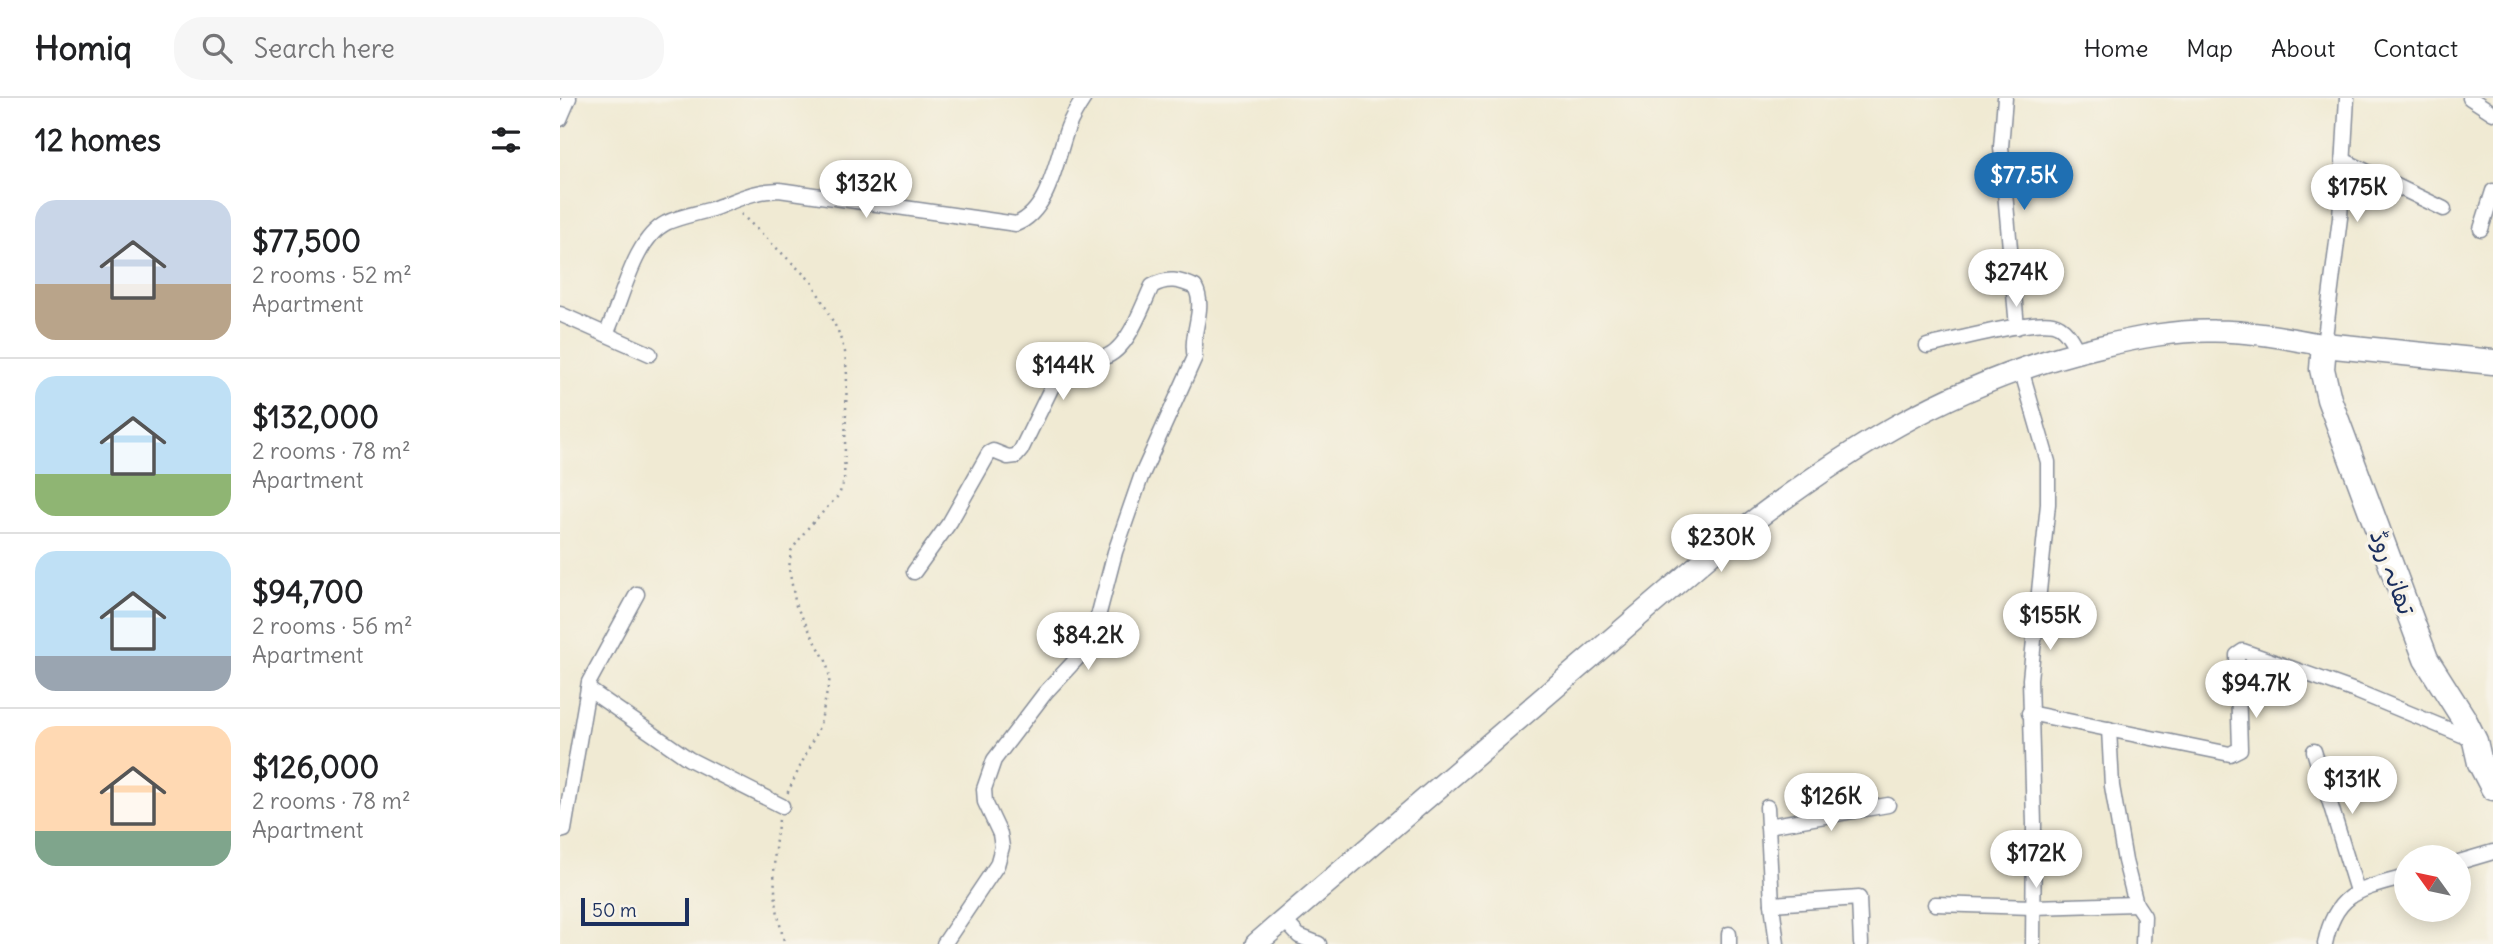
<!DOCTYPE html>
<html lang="en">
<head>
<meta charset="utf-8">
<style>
	:root { --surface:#fff; --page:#f6f6f6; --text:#202124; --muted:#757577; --line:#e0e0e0; --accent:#1f6fb2 }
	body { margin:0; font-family:Delius,"Playpen Sans Arabic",sans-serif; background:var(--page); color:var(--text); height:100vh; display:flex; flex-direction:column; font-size:26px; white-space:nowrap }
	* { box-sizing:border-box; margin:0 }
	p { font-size:23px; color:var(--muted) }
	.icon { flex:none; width:38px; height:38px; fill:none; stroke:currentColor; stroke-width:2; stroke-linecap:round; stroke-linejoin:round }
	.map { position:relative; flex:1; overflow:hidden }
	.side { display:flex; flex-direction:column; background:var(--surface); width:560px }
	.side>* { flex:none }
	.needle { width:46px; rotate:303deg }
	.buttons { position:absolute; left:1834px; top:747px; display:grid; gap:14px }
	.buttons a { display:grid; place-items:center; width:77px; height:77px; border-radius:50%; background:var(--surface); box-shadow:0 4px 18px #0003; font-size:35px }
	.scale { position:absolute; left:21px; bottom:18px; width:108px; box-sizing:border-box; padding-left:7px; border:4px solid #1b2f5e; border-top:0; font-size:19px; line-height:24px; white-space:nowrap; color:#1b2f5e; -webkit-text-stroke:5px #f7f3e8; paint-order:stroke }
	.price { position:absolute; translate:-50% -60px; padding:0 16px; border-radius:24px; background:#fff; color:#222; font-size:23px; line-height:46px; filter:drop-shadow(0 2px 4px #0008) }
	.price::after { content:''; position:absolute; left:50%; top:42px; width:21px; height:16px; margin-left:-10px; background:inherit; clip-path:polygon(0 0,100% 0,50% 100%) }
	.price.current { background:var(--accent); color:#fff }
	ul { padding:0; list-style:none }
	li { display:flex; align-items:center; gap:21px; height:175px; padding:0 35px }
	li+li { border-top:2px solid var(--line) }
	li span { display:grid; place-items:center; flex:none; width:196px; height:140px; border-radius:21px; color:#555 }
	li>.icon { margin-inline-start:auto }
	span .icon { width:84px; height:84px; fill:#fffc; stroke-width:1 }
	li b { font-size:30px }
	h2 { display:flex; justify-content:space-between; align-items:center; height:84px; padding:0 35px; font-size:30px }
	header { display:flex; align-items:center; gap:42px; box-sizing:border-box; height:98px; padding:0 35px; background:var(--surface); border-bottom:2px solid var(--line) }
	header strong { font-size:33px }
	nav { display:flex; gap:38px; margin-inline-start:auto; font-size:24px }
	.search { width:490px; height:63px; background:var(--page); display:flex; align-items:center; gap:18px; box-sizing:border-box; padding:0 24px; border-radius:28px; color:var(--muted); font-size:26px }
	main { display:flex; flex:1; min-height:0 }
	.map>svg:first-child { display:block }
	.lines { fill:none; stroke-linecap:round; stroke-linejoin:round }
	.minor-casing { stroke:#868c98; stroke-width:17 }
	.secondary-casing { stroke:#868c98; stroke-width:24 }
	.trunk-casing { stroke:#868c98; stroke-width:27 }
	.path { stroke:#868c98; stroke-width:2.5; stroke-dasharray:2 5; stroke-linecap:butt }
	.minor { stroke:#fff; stroke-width:14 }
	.secondary { stroke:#fff; stroke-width:21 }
	.trunk { stroke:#fff; stroke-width:24 }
	.labels { text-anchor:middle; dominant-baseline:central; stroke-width:7; stroke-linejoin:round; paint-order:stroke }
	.street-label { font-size:24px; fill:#1b2f5e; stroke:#f7f3e8 }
</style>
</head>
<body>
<header>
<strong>Homiq</strong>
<div class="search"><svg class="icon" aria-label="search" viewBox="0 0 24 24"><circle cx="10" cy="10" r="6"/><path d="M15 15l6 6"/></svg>Search here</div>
<nav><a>Home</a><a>Map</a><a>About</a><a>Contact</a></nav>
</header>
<main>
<section class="side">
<h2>12 homes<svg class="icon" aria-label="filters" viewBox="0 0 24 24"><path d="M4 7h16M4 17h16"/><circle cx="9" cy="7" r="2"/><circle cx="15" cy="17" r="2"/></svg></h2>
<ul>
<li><span style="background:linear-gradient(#c9d6e8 60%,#b9a48a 0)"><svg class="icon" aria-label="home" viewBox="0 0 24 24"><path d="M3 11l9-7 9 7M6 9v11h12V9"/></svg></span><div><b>$77,500</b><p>2 rooms · 52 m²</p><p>Apartment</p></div></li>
<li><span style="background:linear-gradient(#bfe0f5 70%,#8fb573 0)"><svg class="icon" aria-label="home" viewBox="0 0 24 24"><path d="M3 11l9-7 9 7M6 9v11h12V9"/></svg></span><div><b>$132,000</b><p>2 rooms · 78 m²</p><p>Apartment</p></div></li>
<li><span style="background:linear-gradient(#bfe0f5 75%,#9aa5b1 0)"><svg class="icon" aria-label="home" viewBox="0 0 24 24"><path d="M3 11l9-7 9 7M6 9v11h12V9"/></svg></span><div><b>$94,700</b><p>2 rooms · 56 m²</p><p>Apartment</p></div></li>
<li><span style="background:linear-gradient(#ffd9b3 75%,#7fa58c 0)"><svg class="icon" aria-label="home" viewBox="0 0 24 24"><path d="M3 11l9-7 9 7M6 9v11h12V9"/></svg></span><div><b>$126,000</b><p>2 rooms · 78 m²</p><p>Apartment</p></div></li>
</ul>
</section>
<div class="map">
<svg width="1933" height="846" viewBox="0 0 1933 846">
	<rect width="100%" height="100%" fill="#f7f3e8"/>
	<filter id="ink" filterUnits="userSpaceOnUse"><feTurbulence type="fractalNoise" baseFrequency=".0143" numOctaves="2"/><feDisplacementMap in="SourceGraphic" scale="14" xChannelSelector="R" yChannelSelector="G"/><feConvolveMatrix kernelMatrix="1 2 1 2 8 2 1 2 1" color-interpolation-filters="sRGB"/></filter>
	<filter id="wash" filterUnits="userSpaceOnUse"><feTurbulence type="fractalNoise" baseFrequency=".00686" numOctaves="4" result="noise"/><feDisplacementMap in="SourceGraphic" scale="28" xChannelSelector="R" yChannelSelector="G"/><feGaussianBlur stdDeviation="1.57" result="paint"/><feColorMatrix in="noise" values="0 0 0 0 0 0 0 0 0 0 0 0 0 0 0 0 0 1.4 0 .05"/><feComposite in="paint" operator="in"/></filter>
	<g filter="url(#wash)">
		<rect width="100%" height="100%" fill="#f0ead3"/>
	</g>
	<g filter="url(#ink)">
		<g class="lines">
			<defs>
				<g id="minor">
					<path d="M1445,0l-4,49 16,180"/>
					<path d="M1910,0l23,15"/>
					<path d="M0,21l9,-21"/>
					<path d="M1783,62l101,49"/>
					<path d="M1921,131l12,-38"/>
					<path d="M0,216l90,40"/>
					<path d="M46,236c16,-32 27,-94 60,-111 15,-7 31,-9 46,-14 25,-9 40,-18 67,-19l237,34c34,-13 40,-66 52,-97 4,-10 10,-20 16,-29"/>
					<path d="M1764,247l16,-127 7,-120"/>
					<path d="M1367,248c26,-5 104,-27 126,-22 13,3 19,17 25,28"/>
					<path d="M1461,271l27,93v42l-18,175 4,145 -1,120"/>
					<path d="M354,474l36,-50 39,-69 4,-2 15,6 8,-1 5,-6 43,-88 8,-6c9,-1 18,3 28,2 27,-3 42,-52 52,-72 15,-9 28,-6 43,1 12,22 -6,47 0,70l-54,120 -26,75 -16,61 -15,38 -39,42 -51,67 -10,29 1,13 15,32 2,13 -5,18 -53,79"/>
					<path d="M28,591l101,70 93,47"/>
					<path d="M1469,615l201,41 10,-5 -3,-94 6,-4 115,41 116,48"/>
					<path d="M1549,631l3,57 13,75 11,43 8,12 -1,28"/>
					<path d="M1754,653l43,140"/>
					<path d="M1207,709l5,97 5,40"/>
					<path d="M1208,728l120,-21"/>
					<path d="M0,733l4,-1 25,-148 48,-88"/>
					<path d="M1899,764l34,-10"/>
					<path d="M1212,806l87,-6 2,46"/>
					<path d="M1375,806l98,3 103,-3"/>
					<path d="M724,822l15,16 20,8"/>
					<path d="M1169,836v10"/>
					<path d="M1765,846c10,-52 36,-55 81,-67"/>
				</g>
				<path id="secondary" d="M696,846l462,-396c120,-93 230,-166 380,-201 38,-9 77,-17 116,-16 37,0 73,7 110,14"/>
				<path id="trunk" d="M1933,264l-169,-17 -2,24 7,30 97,260 38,60 11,22 5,22 13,25"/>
			</defs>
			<!-- minor casing -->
			<use href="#minor" class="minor-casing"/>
			<!-- secondary casing -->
			<use href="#secondary" class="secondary-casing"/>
			<!-- trunk casing -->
			<use href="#trunk" class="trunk-casing"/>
			<!-- path -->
			<g class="path">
				<path d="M181,116l71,68 26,49 7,21 2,23 -3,106 -5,14 -33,35 -15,21 -2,18 7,37 30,55 4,17 -10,47 -33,69"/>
				<path d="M219,722c-8,41 -6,84 6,124"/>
			</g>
			<!-- minor -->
			<use href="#minor" class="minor"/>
			<!-- secondary -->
			<use href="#secondary" class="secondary"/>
			<!-- trunk -->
			<use href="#trunk" class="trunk"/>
		</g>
	</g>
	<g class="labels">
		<!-- street labels -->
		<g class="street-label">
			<text transform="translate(1833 474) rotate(70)">تھانہ روڈ</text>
		</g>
	</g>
</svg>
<div class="buttons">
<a><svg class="needle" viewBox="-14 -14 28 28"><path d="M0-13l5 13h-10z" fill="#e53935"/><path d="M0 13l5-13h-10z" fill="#757577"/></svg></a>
</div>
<div class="scale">50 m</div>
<b class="price current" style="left:1464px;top:114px">$77.5K</b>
<b class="price" style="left:306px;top:122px">$132K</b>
<b class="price" style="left:1797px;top:126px">$175K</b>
<b class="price" style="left:1456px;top:211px">$274K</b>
<b class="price" style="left:503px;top:304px">$144K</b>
<b class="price" style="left:1161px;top:476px">$230K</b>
<b class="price" style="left:1490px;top:554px">$155K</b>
<b class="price" style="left:528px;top:574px">$84.2K</b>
<b class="price" style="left:1696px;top:622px">$94.7K</b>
<b class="price" style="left:1792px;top:718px">$131K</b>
<b class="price" style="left:1271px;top:735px">$126K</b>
<b class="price" style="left:1476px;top:792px">$172K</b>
</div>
</main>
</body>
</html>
